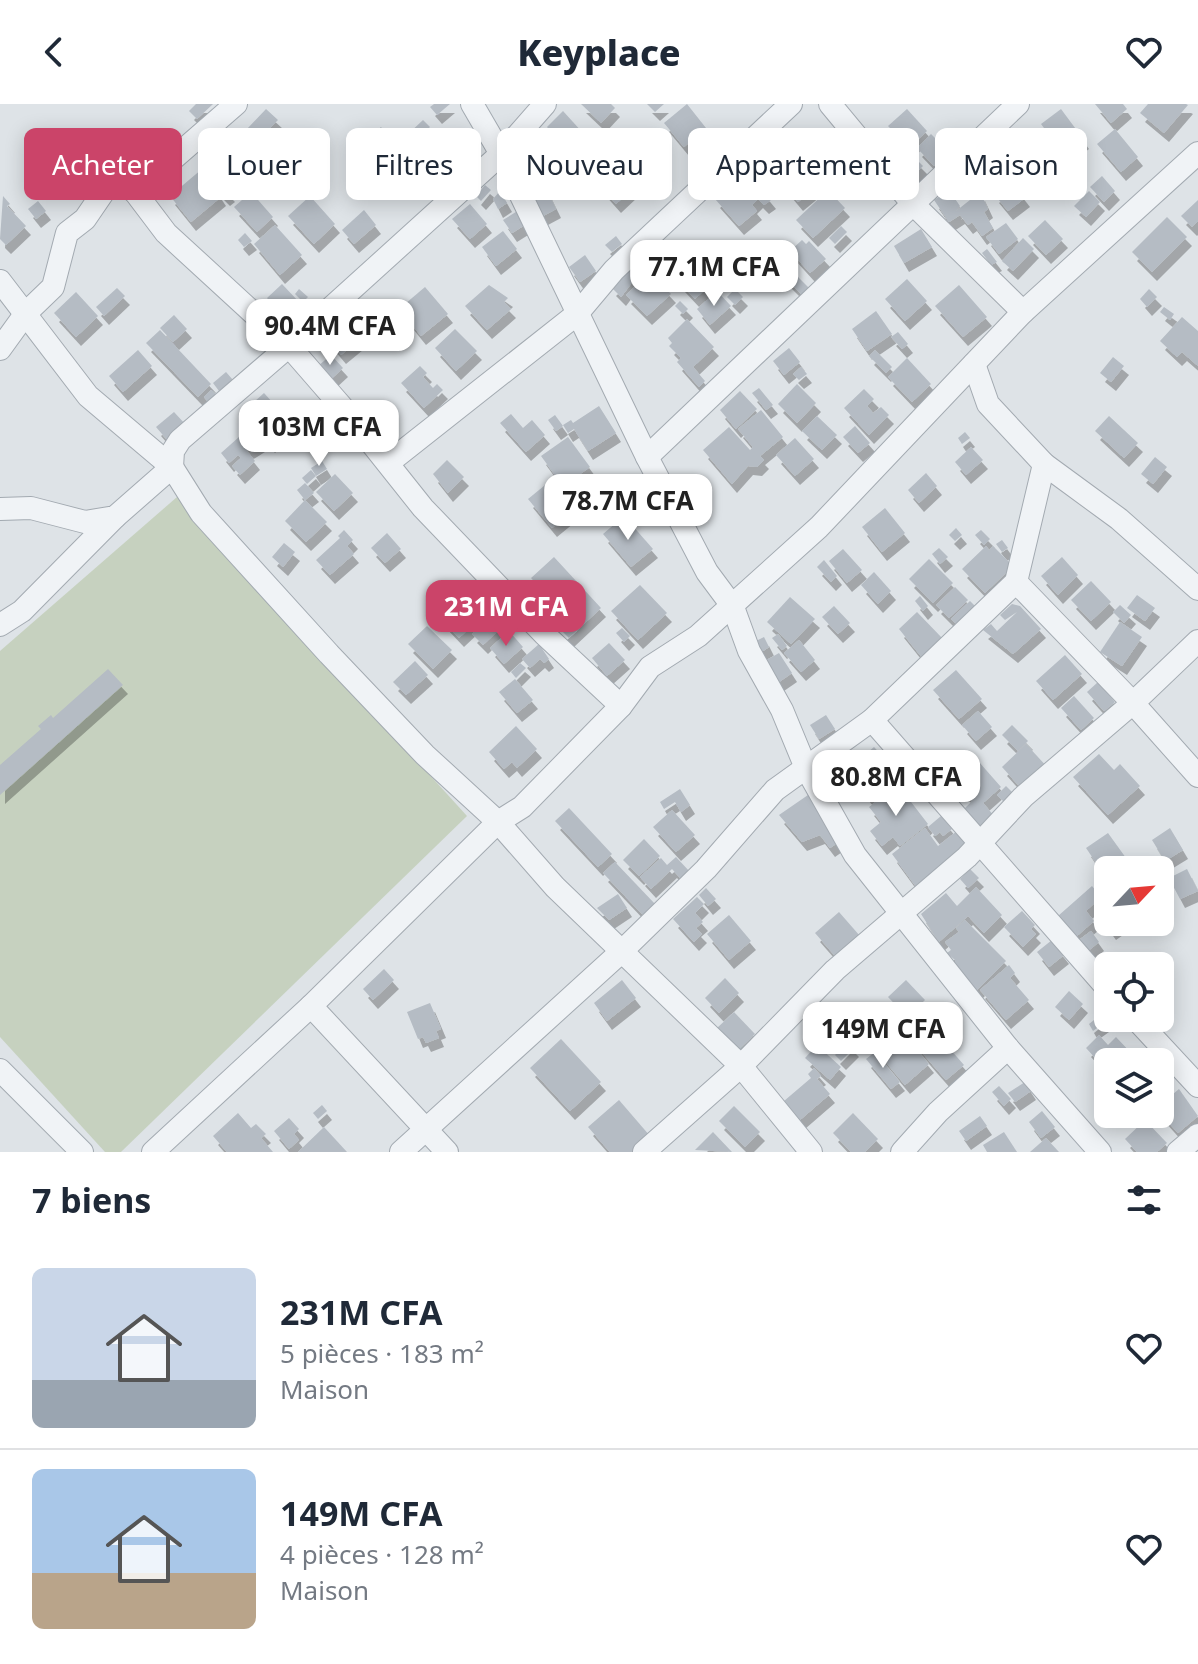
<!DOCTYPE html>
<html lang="fr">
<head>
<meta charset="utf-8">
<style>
	:root { --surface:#fff; --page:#f2f2f3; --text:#1f2937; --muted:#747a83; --line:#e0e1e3; --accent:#cb4469 }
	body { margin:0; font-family:"Noto Sans",sans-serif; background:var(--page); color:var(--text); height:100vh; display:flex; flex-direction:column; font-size:30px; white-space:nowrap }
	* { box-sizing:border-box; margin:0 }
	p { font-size:26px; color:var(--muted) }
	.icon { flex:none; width:44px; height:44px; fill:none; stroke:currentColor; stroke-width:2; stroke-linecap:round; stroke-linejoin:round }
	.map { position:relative; height:1048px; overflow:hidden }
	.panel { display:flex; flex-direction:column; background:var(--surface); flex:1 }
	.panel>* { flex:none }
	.banner { position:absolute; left:24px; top:24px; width:1150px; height:72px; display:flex; gap:16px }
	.needle { width:52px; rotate:64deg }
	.fabs { position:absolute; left:1094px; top:752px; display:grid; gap:16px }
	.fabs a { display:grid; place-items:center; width:80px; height:80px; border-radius:12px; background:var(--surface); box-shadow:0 4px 20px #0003; font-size:40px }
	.price { position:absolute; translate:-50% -68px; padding:0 18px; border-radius:16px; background:#fff; color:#222; font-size:26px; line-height:52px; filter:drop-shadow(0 2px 4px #0008) }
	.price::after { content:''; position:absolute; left:50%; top:48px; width:24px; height:18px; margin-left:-12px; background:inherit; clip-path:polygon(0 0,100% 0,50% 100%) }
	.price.selected { background:var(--accent); color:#fff }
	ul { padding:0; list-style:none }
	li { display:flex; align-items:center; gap:24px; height:200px; padding:0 32px }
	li+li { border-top:2px solid var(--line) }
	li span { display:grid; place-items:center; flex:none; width:224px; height:160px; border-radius:12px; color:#555 }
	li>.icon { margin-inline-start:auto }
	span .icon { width:96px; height:96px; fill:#fffc; stroke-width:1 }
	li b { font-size:34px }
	h2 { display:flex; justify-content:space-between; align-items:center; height:96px; padding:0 32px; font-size:34px }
	.pill { padding:0 28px; border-radius:12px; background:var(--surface); box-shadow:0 4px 20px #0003; font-size:28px; line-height:72px }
	.pill.selected { background:var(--accent); color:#fff }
	header { display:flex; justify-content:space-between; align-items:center; height:104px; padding:0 32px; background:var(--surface); font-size:36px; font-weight:800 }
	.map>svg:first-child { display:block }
	.green { fill:#c6d1bf }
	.building { fill:#b5bcc4; filter:url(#shadow) }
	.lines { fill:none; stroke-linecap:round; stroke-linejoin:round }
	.minor-casing { stroke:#a3aab1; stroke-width:24 }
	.minor { stroke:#f0f3f6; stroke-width:22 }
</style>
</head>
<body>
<header><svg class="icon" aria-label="back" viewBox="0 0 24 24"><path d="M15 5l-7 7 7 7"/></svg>Keyplace<svg class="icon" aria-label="heart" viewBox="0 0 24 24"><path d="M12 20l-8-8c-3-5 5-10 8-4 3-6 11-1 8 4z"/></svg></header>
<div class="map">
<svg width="1198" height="1048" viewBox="0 0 1198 1048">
	<defs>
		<filter id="shadow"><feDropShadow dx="5" dy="9" stdDeviation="0" flood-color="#0004"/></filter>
	</defs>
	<rect width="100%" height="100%" fill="#dee3e7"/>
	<!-- green -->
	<path class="green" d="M177,393l290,319 -346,336h-16l-105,-115v-386z"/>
	<!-- building -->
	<g class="building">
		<path d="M196,0h17l-16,15 -8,-8z"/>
		<path d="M434,0h16l-13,11 -7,-8z"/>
		<path d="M581,0h30l4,4 -14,15z"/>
		<path d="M647,0h17l-9,8z"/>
		<path d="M687,0l19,24 -22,19 -20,-24z"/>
		<path d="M1095,0h28l4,5 -16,14z"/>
		<path d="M1148,0h38l2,1 -24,28 -24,-20z"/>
		<path d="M266,5l12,11 -8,8 9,9 8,-8 8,7 -20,21 -28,-28z"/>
		<path d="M907,5l20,22 -18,17 -21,-22z"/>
		<path d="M1061,5l23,31 -20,15 -23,-31z"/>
		<path d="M563,7l70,77 -17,16 -69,-77z"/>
		<path d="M423,16l7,7 -17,16 -7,-7z"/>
		<path d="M381,23l18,22 -25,21 -19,-22z"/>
		<path d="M879,24l16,17 -7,7 -16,-17z"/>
		<path d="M1115,25l23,28 -17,15 -24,-28z"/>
		<path d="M931,30l17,17 -14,15 -17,-18z"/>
		<path d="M444,32l24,30 -23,19 -24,-30z"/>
		<path d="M1034,39l14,21 -19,13 -14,-20z"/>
		<path d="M399,48l21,21 -17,18 -21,-21z"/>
		<path d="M909,48l14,14 -11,11 -14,-14z"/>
		<path d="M531,54l25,51 -13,7 -26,-52z"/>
		<path d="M255,58l8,7 -13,14 -8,-7z"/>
		<path d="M799,64l16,20 -17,14 -16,-19z"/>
		<path d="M202,65l19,28 -30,25 -21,-26z"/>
		<path d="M747,67l24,29 -7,5 -6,-6 -6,6 5,6 -18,15 -24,-27z"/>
		<path d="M1102,72l13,15 -11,11 -14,-15z"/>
		<path d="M1011,76l14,18 -17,13 -14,-17z"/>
		<path d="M222,81l8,8 -5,4 -8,-8z"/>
		<path d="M485,81l6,5 -10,11 -5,-5z"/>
		<path d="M828,86l17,18 -32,30 -17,-18z"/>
		<path d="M949,86l11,16 -4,5 24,-19 8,17 -4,3 9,16 -11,8 -10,-14 -4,3 -8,-10 -11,7 -15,-22z"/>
		<path d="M500,87l7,12 -9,6 -5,-10z"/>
		<path d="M1089,87l11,11 -14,15 -12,-11z"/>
		<path d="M251,88l22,25 -16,15 -23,-25z"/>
		<path d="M3,92l7,8 -3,2 19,20 -20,19 -6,-6z"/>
		<path d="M310,92l25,28 -21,20 -26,-28z"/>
		<path d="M1198,96v21l-6,6 -11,-11z"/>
		<path d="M38,97l8,10 -10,8 -8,-10z"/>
		<path d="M470,100l17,20 -17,15 -18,-20z"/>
		<path d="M364,106l12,15 -22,19 -12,-14z"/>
		<path d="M519,106l9,13 -16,10 -9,-13z"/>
		<path d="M1167,113l20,20 -35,35 -20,-20z"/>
		<path d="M1045,116l18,19 -17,16 -18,-19z"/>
		<path d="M1006,119l12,16 -19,15 -13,-17z"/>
		<path d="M275,121l27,30 -22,20 -26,-31z"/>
		<path d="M841,122l6,6 -12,12 -6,-6z"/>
		<path d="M921,125l11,18 -28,16 -10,-17z"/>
		<path d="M503,127l14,18 -21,17 -14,-19z"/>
		<path d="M245,129l7,8 -8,6 -6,-7z"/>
		<path d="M616,132l6,8 -10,8 -7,-7z"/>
		<path d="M1023,134l11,11 -21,22 -11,-10z"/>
		<path d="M802,136l4,4 3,-3 17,18 -16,14 -20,-22z"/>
		<path d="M686,145l13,13 -20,19 -12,-13z"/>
		<path d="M987,145l10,13 -6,3 -9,-12z"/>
		<path d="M585,151l11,16 -16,11 -11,-15z"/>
		<path d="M776,151l33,33 -7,7 -33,-33z"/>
		<path d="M638,157l6,6 -23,30 -10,-10z"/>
		<path d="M701,159l15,16 -21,20 -15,-16z"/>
		<path d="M650,168l21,22 -24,22 -21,-21z"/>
		<path d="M907,175l20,22 -22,20 -20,-22z"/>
		<path d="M282,180l18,19 -15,15 -18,-20z"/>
		<path d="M489,181l19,13 -4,4 7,7 -24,21 -22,-24z"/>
		<path d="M959,181l28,32 -24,20 -28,-31z"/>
		<path d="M425,183l23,27 -27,22 -22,-27z"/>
		<path d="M117,184l8,8 -21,20 -8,-9z"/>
		<path d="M299,185l9,8 -5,5 -8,-8z"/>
		<path d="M735,185l8,8 -8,8 -8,-8z"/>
		<path d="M1149,185l8,8 -10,10 -7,-8z"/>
		<path d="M717,187l14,15 -21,19 -13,-16z"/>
		<path d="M76,188l22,24 -22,21 -22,-24z"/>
		<path d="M680,197l8,8 -5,5 -8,-8z"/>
		<path d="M1164,203l10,7 -4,6 -10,-8z"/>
		<path d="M876,207l16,23 -25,17 -15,-22z"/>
		<path d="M174,211l13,14 -14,13 -13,-14z"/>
		<path d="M1182,213l16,14v35l-16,-14 -5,5 -17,-16z"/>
		<path d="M687,215l27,28 -21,20 12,14 -6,6 -22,-25 4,-4 -12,-12 3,-3 -4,-5z"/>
		<path d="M341,216l17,21 -17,14 -17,-20z"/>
		<path d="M455,225l22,22 -21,20 -21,-23z"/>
		<path d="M160,226l51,54 -13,13 -52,-54z"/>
		<path d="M898,228l10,12 -6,5 -11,-12z"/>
		<path d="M789,244l11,14 -16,13 -11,-14z"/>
		<path d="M138,246l14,16 -29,26 -14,-16z"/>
		<path d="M875,246l17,17 -6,6 -17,-17z"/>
		<path d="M331,251l12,13 -13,12 -12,-14z"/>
		<path d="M1113,253l11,9 -13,16 -11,-9z"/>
		<path d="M907,254l24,26 -19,18 -24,-25z"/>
		<path d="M420,262l7,7 -4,4 10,11 4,-4 6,6 -19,18 -23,-25z"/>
		<path d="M801,263l6,7 -8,6 -6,-6z"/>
		<path d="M226,268l7,8 -14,11 -6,-8z"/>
		<path d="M797,280l19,19 -19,20 -19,-19z"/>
		<path d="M759,284l14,17 -7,5 -14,-17z"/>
		<path d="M864,285l10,10 -7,7 6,7 8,-6 8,8 -20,20 -25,-27z"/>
		<path d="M211,286l7,6 -8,8 -6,-7z"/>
		<path d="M740,287l17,18 -21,20 -16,-19z"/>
		<path d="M264,289l28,31 -22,20 -28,-31z"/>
		<path d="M599,302l17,27 -28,18 -14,-22 -6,4 -5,-8 8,-5 2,3z"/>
		<path d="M761,306l22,27 -23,19 4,4 -7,7 -9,-1 -16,18 -29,-34 26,-23 21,23 3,-3 -15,-18z"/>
		<path d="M174,308l12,13 -18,16 -12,-14z"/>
		<path d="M511,310l12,14 9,-8 13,15 -19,17 -26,-29z"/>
		<path d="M555,311l8,11 -7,5 -8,-11z"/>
		<path d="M817,312l20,19 -15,15 -20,-19z"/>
		<path d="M1109,312l29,27 -14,15 -29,-27z"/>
		<path d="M855,322l15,17 -12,10 -15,-16z"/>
		<path d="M248,325l12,14 -13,8 8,10 -15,14 -8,-9 9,-8 -3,-3 -9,8 -8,-10z"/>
		<path d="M965,328l5,6 -8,6 -4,-6z"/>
		<path d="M568,333l22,30 -27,19 -22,-30z"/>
		<path d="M795,334l19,21 -19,17 -19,-21z"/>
		<path d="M971,343l12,13 -17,15 -11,-13z"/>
		<path d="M1155,353l12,10 -14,17 -12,-10z"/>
		<path d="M447,356l17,17 -16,16 -15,-19z"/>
		<path d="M322,357l5,8 -11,7 -5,-8z"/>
		<path d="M311,366l5,6 -9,8 -5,-6z"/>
		<path d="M926,369l11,13 -18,17 -11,-13z"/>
		<path d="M335,370l18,19 -19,18 -18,-19z"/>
		<path d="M638,376l13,14 -20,19 -14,-14z"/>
		<path d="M550,377l24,29 -22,18 -24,-29z"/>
		<path d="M305,379l9,10 -9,7 -8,-10z"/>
		<path d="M305,396l22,22 -21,20 -21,-21z"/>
		<path d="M885,404l20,25 -23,19 -20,-25z"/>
		<path d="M624,412l29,33 -22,18 -28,-33z"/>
		<path d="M956,424l6,7 -7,6 -6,-6z"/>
		<path d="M344,426l9,10 -6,6 7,8 -24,21 -14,-15 24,-22 -2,-2z"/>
		<path d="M981,426l9,9 -6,6 -9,-10z"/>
		<path d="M387,429l14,16 -16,14 -14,-15z"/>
		<path d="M1002,436l6,8 -6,4 -6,-8z"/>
		<path d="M284,439l11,9 -12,15 -11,-10z"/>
		<path d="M986,442l3,4 4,-4 20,20 -28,27 -23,-24z"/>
		<path d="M939,444l9,9 -8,7 -8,-10z"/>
		<path d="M843,445l19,21 -15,13 -18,-22z"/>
		<path d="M554,453l47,51 -32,30 -7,-7 10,-9 -41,-44z"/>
		<path d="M1062,453l16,18 -20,20 -17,-19z"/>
		<path d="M929,455l24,24 -20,20 -24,-24z"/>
		<path d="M824,456l13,16 -6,6 -14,-15z"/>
		<path d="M874,468l17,19 -13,13 -17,-19z"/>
		<path d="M1091,477l20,21 -20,19 -20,-21z"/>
		<path d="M640,481l27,28 -29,27 -27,-29z"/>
		<path d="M955,483l13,13 -19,18 -13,-13z"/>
		<path d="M1137,491l18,13 -10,13 -18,-13z"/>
		<path d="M920,492l8,10 -5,5 -8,-10z"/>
		<path d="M790,493l25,22 -24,25 -24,-22z"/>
		<path d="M970,497l7,7 -19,18 -7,-7z"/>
		<path d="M457,498l19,20 -17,16 -19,-20z"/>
		<path d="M1012,500l8,2 21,23 -28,25 -30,-24 8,-6 6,7 20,-19 -12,8 -5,-5z"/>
		<path d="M1120,501l11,10 -7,8 -11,-11z"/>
		<path d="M834,502l16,17 -12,11 -16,-17z"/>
		<path d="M917,508l27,28 -20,20 -25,-31z"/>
		<path d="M491,512l11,11 -19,18 -11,-11z"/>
		<path d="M1120,518l22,15 -20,29 -22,-14z"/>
		<path d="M427,522l25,24 -19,19 -25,-25z"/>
		<path d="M622,524l8,8 -6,6 -8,-9z"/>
		<path d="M509,527l14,16 -19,17 -14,-16z"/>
		<path d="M778,530l9,12 -5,4 -10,-12z"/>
		<path d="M764,533l5,10 -9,6 -6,-11z"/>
		<path d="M799,536l16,20 -14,12 -17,-19z"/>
		<path d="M609,539l16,17 -18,16 -15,-18z"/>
		<path d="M539,540l10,15 -5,4 -4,-4 -10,9 -8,-9z"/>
		<path d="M779,549l13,20 -13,9 -14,-21z"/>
		<path d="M1065,551l17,19 -29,26 -17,-19z"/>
		<path d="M415,557l13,14 -22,20 -13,-13z"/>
		<path d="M520,559l6,5 -10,10 -5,-6z"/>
		<path d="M108,565l15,16 -123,110v-30l41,-36 -3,-3 13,-11 2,3z"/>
		<path d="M956,566l26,29 -23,20 -26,-29z"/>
		<path d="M515,575l18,21 -16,13 -18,-21z"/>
		<path d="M1098,578l17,20 -11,9 -17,-19z"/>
		<path d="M1074,592l20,22 -13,12 -20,-22z"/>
		<path d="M978,607l14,16 -16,14 -14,-16z"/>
		<path d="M826,611l9,14 -16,10 -9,-14z"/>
		<path d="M1012,621l16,16 -10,10 -16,-16z"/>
		<path d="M516,622l21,23 -20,19 -5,-6 -8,7 -15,-17z"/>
		<path d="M1026,640l23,25 -29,18 -18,-20z"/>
		<path d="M874,643l16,17 -6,6 -17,-17z"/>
		<path d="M972,650l29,33 -18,16 12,14 -14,13 -18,-20 9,-9 -23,-26z"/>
		<path d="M1099,650l15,16 6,-6 20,22 -32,29 -35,-38z"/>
		<path d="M879,662l14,18 -22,17 -14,-18z"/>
		<path d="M898,681l30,39 -28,22 -7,-9 -11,9 -12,-15 11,-9 -12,-15z"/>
		<path d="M1006,682l9,9 -9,9 -9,-9z"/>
		<path d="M680,685l10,16 -9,7 -6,-10 -11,7 -4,-7z"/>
		<path d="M808,691l32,46 -10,7 -10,-13 -18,7 -23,-27z"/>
		<path d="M569,704l43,46 -14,13 -43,-46z"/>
		<path d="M672,706l23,25 -19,17 -23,-25z"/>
		<path d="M941,712l11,13 -9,7 -3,-4 -5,4 -7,-9z"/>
		<path d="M925,724l13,18 19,-15 12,16 -52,41 -25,-34z"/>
		<path d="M1170,724l13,22 -18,11 -13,-21z"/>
		<path d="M1108,729l18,25 -23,15 -17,-25z"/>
		<path d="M644,735l16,17 -21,20 -16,-16z"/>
		<path d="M676,753l15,16 -8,8 -11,-12 -21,20 -11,-12 21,-19 6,7z"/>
		<path d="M615,758l41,43 -12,11 -41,-43z"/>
		<path d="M970,765l9,9 -11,10 -8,-9z"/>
		<path d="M1187,765l11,22 -18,8 -11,-21z"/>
		<path d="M1092,782l9,11 -15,14 8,10 -17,15 -19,-20z"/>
		<path d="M976,783l26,28 -18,18 -16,-17 -29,26 -18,-28 25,-21 11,13z"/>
		<path d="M706,784l10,11 -8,7 -9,-11z"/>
		<path d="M618,790l9,14 -18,12 -12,-12z"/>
		<path d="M697,793l7,7 -9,9 8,9 -7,6 6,6 -8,8 -21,-23z"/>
		<path d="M1022,807l13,14 -4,4 5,5 -13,13 -19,-20z"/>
		<path d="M839,808l21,24 -24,21 -21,-24z"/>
		<path d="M729,811l22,26 -22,19 -22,-26z"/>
		<path d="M1108,812v6h16l-13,9 -8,-11z"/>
		<path d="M965,816l41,41 -29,29 -25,-25 4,-4 -9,-8 4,-3 -6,-8 14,-10 -3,-4z"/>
		<path d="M1091,827l8,11 -11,9 -9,-11z"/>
		<path d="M1052,836l12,15 -15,12 -12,-15z"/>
		<path d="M1009,861l6,8 -5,5 19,22 -23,20 -26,-30z"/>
		<path d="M384,865l10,11 -21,20 -10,-11z"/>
		<path d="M725,874l14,15 -20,20 -14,-15z"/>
		<path d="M622,876l14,18 -29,23 -13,-18z"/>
		<path d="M906,876l19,20 -18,17 -19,-20z"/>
		<path d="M1069,887l14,13 -14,16 -14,-13z"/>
		<path d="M430,899l11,26 -5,2 3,7 -13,5 -3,-6 -5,2 -11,-27z"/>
		<path d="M734,908l21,22 -19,18 -20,-23z"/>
		<path d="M1099,912l5,7 -11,8 -4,-7z"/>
		<path d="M928,920l36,41 -18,15 -36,-41z"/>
		<path d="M902,928l27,32 -24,21 -27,-32z"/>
		<path d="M1099,931l9,10 8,-8 18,19 -6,6h-20v10l-22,-24z"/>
		<path d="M561,935l40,43 -31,29 -40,-43z"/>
		<path d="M848,938l6,6 -13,13 -6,-6z"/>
		<path d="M817,941l24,22 -11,13 -25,-22z"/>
		<path d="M875,948l25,30 -9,7 -25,-30z"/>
		<path d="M814,964l7,8 -4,3 13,15 -30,26 -16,-19 27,-23 -3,-4z"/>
		<path d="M1025,978l6,9 -16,11 -7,-9z"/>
		<path d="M999,982l12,13 -7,7 -12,-14z"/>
		<path d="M1179,985l19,27 -20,17 -18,-20v-8z"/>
		<path d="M619,996l31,36 -19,16h-21l-22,-25z"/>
		<path d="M322,1001l5,6 -9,8 -5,-6z"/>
		<path d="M734,1002l26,26 -15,15 -26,-26z"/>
		<path d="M1042,1007l13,16 -14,11 -12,-16z"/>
		<path d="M238,1009l13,15 5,-4 10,10 -5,4 12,14h-46l-14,-16z"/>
		<path d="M853,1009l25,26 -13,13h-14l-18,-19z"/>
		<path d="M980,1012l7,10 -21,15 -7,-10z"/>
		<path d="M289,1014l10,11 -5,5 5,6 -10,9 -15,-18z"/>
		<path d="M1145,1016l22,23 -10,9h-20l-12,-13z"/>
		<path d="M324,1023l23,25h-49z"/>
		<path d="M713,1028l19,20 -37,-2z"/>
		<path d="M1004,1028l13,20h-30l-4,-7z"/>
		<path d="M1046,1034l13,14h-29z"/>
	</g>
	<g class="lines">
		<defs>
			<g id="minor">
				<path d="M236,0l-101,88 31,41 123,113 212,-192 44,-50"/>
				<path d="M472,0l29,50 146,303 60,115 26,35 16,44 33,59 24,58 49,87 153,193 92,104"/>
				<path d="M830,0l82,99 111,109"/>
				<path d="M0,177l88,115 84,71"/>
				<path d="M0,245l26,-36 27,-26 14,-54 18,-14 28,-41 22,14"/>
				<path d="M974,260l14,40 56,60 75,55 79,70"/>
				<path d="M647,353l371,-353"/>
				<path d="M388,359l189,-149 37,-44 177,-166"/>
				<path d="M172,363l1,-16 7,-11 109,-94 60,69 74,93 121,126 77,72"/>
				<path d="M0,405l31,-1 54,14 30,-5 57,-50 29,46 128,141 96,101 73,67 57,65 186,179 70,86"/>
				<path d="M1016,478l117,121 65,73"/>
				<path d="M0,521l22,-14 93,-94"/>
				<path d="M872,616l236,269"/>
				<path d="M311,902l136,146"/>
				<path d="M1135,914l63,68"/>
				<path d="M0,966l82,82"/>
				<path d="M153,1048l158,-146 187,-184 24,-15 99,-101 29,-39 48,-31 121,-109 204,-215 175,-159"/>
				<path d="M401,1048l220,-200 85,-83 69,-79 97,-70 144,-138 28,-118"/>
				<path d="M644,1048l97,-86 94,-96 132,-113 56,-60 110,-94 65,-62"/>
				<path d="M902,1048l36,-40 70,-64"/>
				<path d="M1178,1048l20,-17"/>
			</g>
		</defs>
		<!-- minor casing -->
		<use href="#minor" class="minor-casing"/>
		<!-- minor -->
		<use href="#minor" class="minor"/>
	</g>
</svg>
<div class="fabs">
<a><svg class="needle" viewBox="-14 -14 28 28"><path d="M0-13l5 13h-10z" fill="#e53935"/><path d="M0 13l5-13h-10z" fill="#747a83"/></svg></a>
<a><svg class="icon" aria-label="locate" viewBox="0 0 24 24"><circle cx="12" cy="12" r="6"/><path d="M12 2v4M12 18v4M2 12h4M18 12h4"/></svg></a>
<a><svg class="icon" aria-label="layers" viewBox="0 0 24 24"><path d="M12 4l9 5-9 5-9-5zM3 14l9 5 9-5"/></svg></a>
</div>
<b class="price" style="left:714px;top:204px">77.1M CFA</b>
<b class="price" style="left:330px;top:263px">90.4M CFA</b>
<b class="price" style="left:319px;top:364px">103M CFA</b>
<b class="price" style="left:628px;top:438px">78.7M CFA</b>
<b class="price selected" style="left:506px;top:544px">231M CFA</b>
<b class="price" style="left:896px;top:714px">80.8M CFA</b>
<b class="price" style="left:883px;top:966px">149M CFA</b>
<div class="banner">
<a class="pill selected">Acheter</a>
<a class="pill">Louer</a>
<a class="pill">Filtres</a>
<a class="pill">Nouveau</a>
<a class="pill">Appartement</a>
<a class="pill">Maison</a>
</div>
</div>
<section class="panel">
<h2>7 biens<svg class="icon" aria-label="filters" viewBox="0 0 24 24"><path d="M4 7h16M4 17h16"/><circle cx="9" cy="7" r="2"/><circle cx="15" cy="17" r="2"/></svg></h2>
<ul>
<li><span style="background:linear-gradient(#c9d6e8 70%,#9aa5b1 0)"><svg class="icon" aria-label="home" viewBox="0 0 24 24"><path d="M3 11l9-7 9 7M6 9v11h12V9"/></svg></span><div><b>231M CFA</b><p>5 pièces · 183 m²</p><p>Maison</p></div><svg class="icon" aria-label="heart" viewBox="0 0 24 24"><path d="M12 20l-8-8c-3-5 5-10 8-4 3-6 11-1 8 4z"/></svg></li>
<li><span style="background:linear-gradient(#a9c7e8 65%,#b9a48a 0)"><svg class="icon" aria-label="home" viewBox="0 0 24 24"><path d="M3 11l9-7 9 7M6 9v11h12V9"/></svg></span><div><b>149M CFA</b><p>4 pièces · 128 m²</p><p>Maison</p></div><svg class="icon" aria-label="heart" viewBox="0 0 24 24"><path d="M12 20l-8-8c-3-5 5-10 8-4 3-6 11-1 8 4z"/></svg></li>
</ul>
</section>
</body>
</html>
